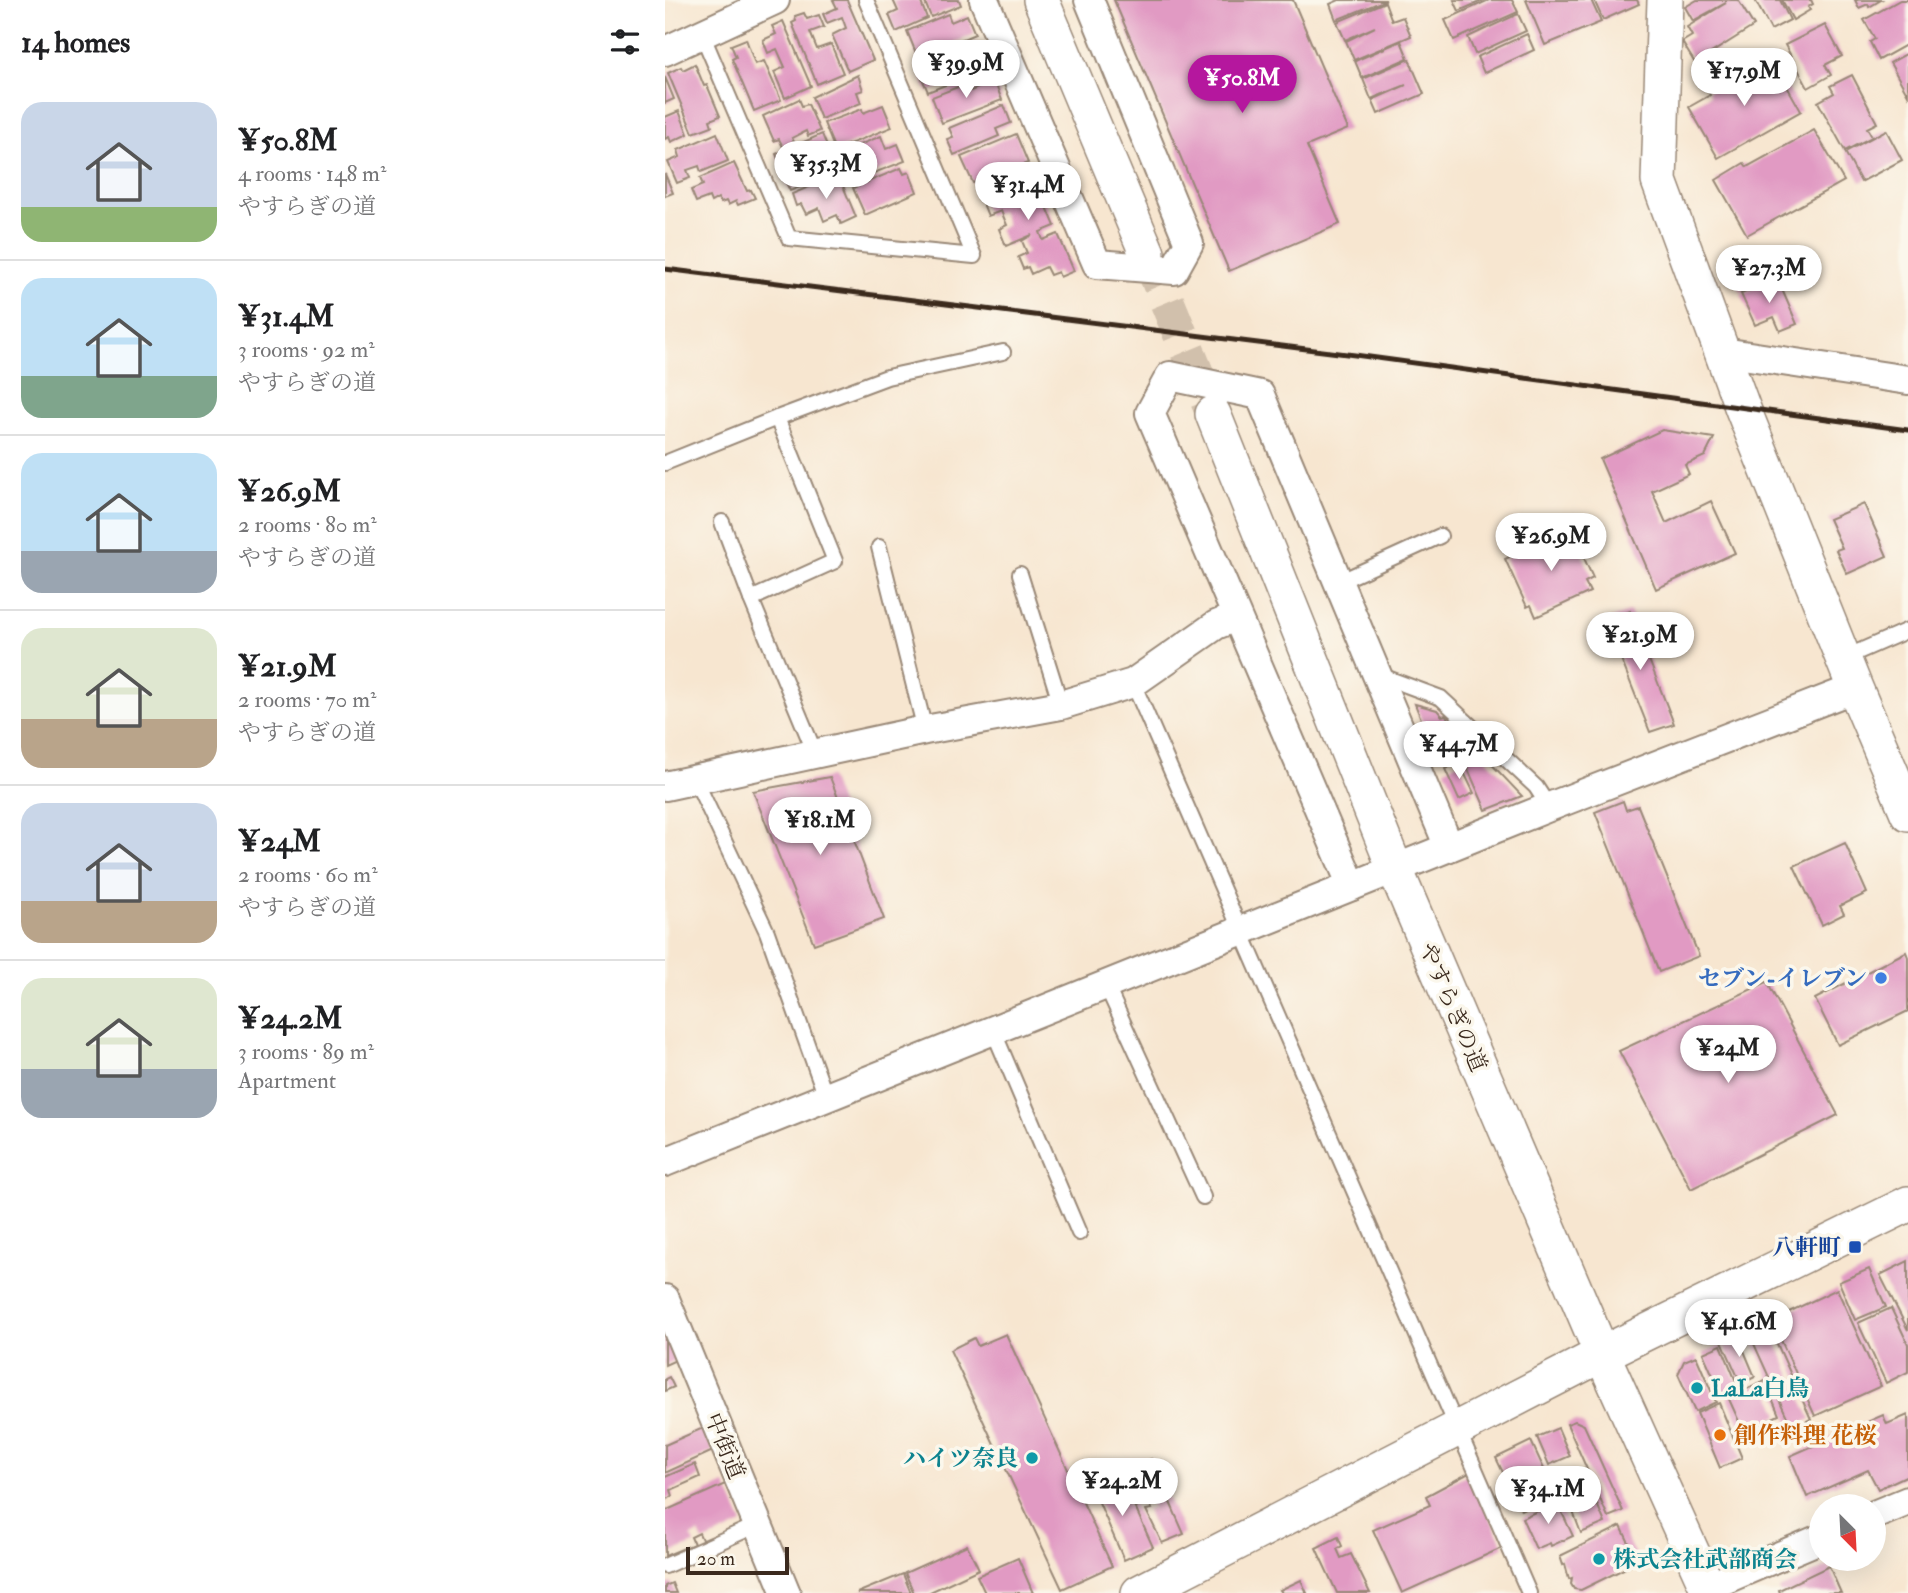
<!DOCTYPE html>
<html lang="en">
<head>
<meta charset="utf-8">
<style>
	:root { --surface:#fff; --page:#f2f2f2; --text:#202124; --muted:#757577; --line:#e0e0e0; --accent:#b5179e }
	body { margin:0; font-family:"IM FELL Double Pica","Noto Serif JP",serif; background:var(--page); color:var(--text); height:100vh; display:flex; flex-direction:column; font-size:26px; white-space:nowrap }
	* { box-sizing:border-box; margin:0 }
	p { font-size:23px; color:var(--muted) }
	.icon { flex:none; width:38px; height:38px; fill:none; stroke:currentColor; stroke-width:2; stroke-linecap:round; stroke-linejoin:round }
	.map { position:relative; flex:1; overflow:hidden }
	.sheet { display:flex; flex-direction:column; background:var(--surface); width:665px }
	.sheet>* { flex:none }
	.needle { width:46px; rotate:156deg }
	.fabs { position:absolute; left:1144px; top:1494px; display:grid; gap:14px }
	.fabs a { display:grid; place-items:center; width:77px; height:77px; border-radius:50%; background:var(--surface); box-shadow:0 7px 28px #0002; font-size:35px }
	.scale { position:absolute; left:21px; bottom:18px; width:103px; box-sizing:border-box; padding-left:7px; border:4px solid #3b2a1e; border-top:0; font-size:19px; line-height:24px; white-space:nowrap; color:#3b2a1e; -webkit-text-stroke:5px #fbf7ec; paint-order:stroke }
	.price { position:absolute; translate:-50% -60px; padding:0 16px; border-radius:24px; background:#fff; color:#222; font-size:23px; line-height:46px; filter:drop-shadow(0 2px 4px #0008) }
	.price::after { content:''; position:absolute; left:50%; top:42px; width:21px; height:16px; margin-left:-10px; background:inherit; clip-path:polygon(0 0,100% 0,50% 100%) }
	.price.active { background:var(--accent); color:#fff }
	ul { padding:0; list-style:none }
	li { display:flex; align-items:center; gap:21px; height:175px; padding:0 21px }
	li+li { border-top:2px solid var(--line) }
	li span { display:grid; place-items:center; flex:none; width:196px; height:140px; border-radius:21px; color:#555 }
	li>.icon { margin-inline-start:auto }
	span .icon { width:84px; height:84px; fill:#fffc; stroke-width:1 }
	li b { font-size:30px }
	h2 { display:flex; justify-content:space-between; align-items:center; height:84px; padding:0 21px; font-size:30px }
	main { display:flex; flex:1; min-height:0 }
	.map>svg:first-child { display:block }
	.building { fill:#e19ac3 }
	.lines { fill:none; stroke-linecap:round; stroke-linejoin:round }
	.tertiary-tunnel { stroke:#d1c0ac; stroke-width:35; stroke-dasharray:35 18; stroke-linecap:butt }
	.service-casing { stroke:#987; stroke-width:18 }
	.minor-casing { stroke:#987; stroke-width:32 }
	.tertiary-casing { stroke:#987; stroke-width:38 }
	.service { stroke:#fff; stroke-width:14 }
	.minor { stroke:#fff; stroke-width:28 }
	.tertiary { stroke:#fff; stroke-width:35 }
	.rail { stroke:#3b2a1e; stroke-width:5 }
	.shop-dot { fill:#3f7fe0; stroke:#fbf7ec; stroke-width:2.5 }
	.transit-dot { fill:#1a4fb4; stroke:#fbf7ec; stroke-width:2.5 }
	.culture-dot { fill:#0f9aa8; stroke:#fbf7ec; stroke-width:2.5 }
	.food-dot { fill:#e8710a; stroke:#fbf7ec; stroke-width:2.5 }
	.labels { text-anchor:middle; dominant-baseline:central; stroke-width:7; stroke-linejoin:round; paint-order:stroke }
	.shop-label { font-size:23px; font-weight:bold; fill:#366cbe; stroke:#fbf7ec; text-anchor:end }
	.street-label { font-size:23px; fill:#3b2a1e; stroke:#fbf7ec }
	.transit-label { font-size:23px; font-weight:bold; fill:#164399; stroke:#fbf7ec; text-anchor:end }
	.culture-label { font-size:23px; font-weight:bold; fill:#0d838f; stroke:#fbf7ec; text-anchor:start }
	.food-label { font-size:23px; font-weight:bold; fill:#c56008; stroke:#fbf7ec; text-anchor:start }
</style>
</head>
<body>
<main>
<section class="sheet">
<h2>14 homes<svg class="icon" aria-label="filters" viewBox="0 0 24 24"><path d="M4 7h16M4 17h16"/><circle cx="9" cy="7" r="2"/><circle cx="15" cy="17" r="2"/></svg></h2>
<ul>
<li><span style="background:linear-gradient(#c9d6e8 75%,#8fb573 0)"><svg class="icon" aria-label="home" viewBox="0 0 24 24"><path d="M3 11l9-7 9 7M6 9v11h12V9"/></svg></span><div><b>¥50.8M</b><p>4 rooms · 148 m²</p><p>やすらぎの道</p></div></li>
<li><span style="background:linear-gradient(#bfe0f5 70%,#7fa58c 0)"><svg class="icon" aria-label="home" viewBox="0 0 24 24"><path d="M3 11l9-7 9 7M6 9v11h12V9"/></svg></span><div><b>¥31.4M</b><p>3 rooms · 92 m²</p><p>やすらぎの道</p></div></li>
<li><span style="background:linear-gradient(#bfe0f5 70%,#9aa5b1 0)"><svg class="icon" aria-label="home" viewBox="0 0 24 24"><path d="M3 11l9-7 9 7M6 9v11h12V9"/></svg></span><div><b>¥26.9M</b><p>2 rooms · 80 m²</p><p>やすらぎの道</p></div></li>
<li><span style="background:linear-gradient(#dfe7d0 65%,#b9a48a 0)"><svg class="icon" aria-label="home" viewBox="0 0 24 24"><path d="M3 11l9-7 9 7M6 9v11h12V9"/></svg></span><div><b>¥21.9M</b><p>2 rooms · 70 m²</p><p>やすらぎの道</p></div></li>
<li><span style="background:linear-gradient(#c9d6e8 70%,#b9a48a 0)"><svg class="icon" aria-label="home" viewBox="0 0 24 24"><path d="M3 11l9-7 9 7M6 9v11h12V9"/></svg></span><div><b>¥24M</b><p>2 rooms · 60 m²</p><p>やすらぎの道</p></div></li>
<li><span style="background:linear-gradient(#dfe7d0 65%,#9aa5b1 0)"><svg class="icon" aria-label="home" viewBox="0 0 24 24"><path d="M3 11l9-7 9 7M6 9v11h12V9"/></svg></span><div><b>¥24.2M</b><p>3 rooms · 89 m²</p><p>Apartment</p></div></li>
</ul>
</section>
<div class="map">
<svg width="1243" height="1593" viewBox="0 0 1243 1593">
	<rect width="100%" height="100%" fill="#fbf7ec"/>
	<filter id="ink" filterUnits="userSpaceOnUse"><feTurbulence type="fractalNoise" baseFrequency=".0143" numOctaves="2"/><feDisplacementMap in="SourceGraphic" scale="14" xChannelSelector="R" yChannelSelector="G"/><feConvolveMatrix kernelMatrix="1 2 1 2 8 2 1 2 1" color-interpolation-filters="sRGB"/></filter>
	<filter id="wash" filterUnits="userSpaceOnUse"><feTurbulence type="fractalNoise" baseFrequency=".00686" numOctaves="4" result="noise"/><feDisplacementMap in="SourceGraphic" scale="28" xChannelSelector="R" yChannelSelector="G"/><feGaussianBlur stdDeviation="1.57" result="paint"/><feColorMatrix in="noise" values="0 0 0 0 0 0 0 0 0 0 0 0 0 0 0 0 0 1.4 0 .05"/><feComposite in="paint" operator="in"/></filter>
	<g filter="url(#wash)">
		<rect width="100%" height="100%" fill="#f7e6d0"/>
		<g id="blocks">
			<!-- building -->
			<g class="building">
				<path d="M168,0h14l26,60 -25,11 -16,-36 14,-7 -4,-11 -15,6 -4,-9 14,-6z"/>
				<path d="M228,0h27l7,18 -31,14 -7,-17 9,-4z"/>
				<path d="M259,0h35l2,5 -30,12z"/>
				<path d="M449,0h179l55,129 -41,17 33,78 -111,47z"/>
				<path d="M674,0h47l-50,20 -6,-16z"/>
				<path d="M789,0h30l-25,11z"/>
				<path d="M824,0h23l6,12 -64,28 -9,-20z"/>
				<path d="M861,0h65l10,22 -56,23z"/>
				<path d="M929,0h43l2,4 -36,16z"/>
				<path d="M1032,0h41l16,26 -59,37 -13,-21 10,-6 -5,-9 39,-24 -33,18 -8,-14z"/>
				<path d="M1090,0h25l10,20 -19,10z"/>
				<path d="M1117,0h29l2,4 -5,3 2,3 -17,10z"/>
				<path d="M1190,0h26l-12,7 -1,-3 -9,4z"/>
				<path d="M1235,0h8v44l-29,16 -9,-18 5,-3 -11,-19z"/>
				<path d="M720,2l7,19 11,-4 8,19 -57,24 -8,-19 29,-14 -30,13 -8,-18z"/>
				<path d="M139,13l3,6 12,-4 5,12 -14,5 7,17 14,-5 12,29 -26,11 -25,-61 4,-2 -1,-5z"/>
				<path d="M283,14l3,8 16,-7 8,19 -57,24 -11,-27z"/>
				<path d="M853,14l8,17 -51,23 -7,-17z"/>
				<path d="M118,21l28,65 -26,12 -11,-26 11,-5 -8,-18 -9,4 -5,-13 13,-6 -4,-8z"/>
				<path d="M1160,25l17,31 -17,9 6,10 -23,13 -23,-43z"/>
				<path d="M862,34l7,16 -50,23 -7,-16z"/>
				<path d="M81,39l9,25 9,-3 17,39 -27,11 -22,-52 4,-2 -5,-12z"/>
				<path d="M736,41l7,17 -46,20 -7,-17z"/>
				<path d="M312,42l8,18 -16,7 4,7 -45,18 -7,-16 4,-1 -4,-10z"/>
				<path d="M1243,53v42l-18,-32z"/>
				<path d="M744,59l15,35 -46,20 -6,-14 34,-15 -35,14 -8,-20z"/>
				<path d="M1107,60l29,51 -83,47 -29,-51 21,-12 -2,-4 26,-15 2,4z"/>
				<path d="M30,64l9,22 3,-1 13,31 -10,4 2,6 -19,7 -25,-60 13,-6 2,3z"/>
				<path d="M193,75l5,15 -6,2 4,11 -40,16 -9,-22z"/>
				<path d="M1187,75l25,48 -10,5 5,9 -27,14 -27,-49 16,-9 -4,-7z"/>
				<path d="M0,77l9,22 -9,4z"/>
				<path d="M328,78l9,22 -60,23 -10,-26 36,-14 3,8 11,-5 -1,-3z"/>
				<path d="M134,99l3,7 6,-2 12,27 -12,5 -2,-5 -14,7 2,4 -11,5 -4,-8 -5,2 -11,-25z"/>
				<path d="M218,105l9,22 -57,23 -11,-27 38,-14 1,4z"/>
				<path d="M339,105l7,18 -15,6 3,7 -45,19 -7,-16 6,-2 -4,-9z"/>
				<path d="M14,111l9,23 -17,8 -2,-5 -4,2v-22z"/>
				<path d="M1149,130l30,51 -97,54 -31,-55 28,-17 3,4z"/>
				<path d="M1221,130l16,30 -41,22 -16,-30z"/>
				<path d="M52,133l11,28 -27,11 -2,-6 -12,4 3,8 -13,5 -9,-21 12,-5 -2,-7z"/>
				<path d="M157,134l12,30 -12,5 3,8 -35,14 -8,-17 6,-3 -4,-10 -4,2 -4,-9z"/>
				<path d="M351,134l12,29 -55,20 -12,-26z"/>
				<path d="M216,136l5,13 12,-5 7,17 -44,17 -3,-6 -11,5 -10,-23z"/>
				<path d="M69,163l13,28 4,-1 4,8 -17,7 -2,-4 -8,4 -2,-4 -5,2 -3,-5 -7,4 -2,-5 -13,5 -5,-12 12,-5 -3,-7z"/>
				<path d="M362,167l15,27 -22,9 22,-8 13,31 -15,6 3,8 15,-6 16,37 -14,6 -2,-5 -8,3 -4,-8 -15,7 -3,-7 -5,2 -5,-12 9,-4 -5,-12 10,-6 -26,11 -7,-17 8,-4 -6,-14 -13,5 -6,-15 11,-5 -6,-12z"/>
				<path d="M236,168l3,6 5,-2 8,20 -52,23 -12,-27z"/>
				<path d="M0,174l8,19 -8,3z"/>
				<path d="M158,181l3,6 15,-6 15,36 -15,7 -4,-9 -13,6 -5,-13 -13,6 -5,-10 -5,2 -4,-12z"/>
				<path d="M1099,248l12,28 -35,16 -13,-29z"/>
				<path d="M1112,278l20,46 -17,7 -6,-14 -19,8 -14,-31z"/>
				<path d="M997,430l52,8 -9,18 -20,9 4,9 -37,17 14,32 45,-22 24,52 -79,36 -56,-130z"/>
				<path d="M1199,504l23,52 -40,18 -11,-24 6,-2 -13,-29z"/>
				<path d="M906,529l22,49 -8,4 5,10 -54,25 -5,-12 -4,2 -22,-48z"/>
				<path d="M965,611l44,113 -24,8 -44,-111z"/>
				<path d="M750,704l22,6 5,6 4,-1 11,23 -4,2 1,3 -20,8z"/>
				<path d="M804,739l10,18 4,-2 39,41 -36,14 -29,-66z"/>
				<path d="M794,762l15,31 -15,7 -14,-31z"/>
				<path d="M165,777l54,142 -70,25 -61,-153z"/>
				<path d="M958,801l3,9 12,-4 61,150 -40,16 -64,-160z"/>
				<path d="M1180,843l22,50 -27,13 4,8 -22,11 -28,-59z"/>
				<path d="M1241,952l2,5v54l-70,34 -23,-46z"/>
				<path d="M1102,982l71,133 -147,74 -72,-138z"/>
				<path d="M1243,1261v69l-28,-55z"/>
				<path d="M1204,1269l17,38 -31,13 -16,-38z"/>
				<path d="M1172,1289l44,97 -66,30 -43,-96z"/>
				<path d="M1226,1308l17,36v28l-22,11 -28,-60z"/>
				<path d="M1104,1326l42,93 -19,9 -42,-93z"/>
				<path d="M0,1329l13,30 -13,6z"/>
				<path d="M341,1334l106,232 -50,23 -112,-239 24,-12 4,8z"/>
				<path d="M1072,1334l18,43 -14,7 -19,-43z"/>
				<path d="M1056,1345l17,41 -17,8 -18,-41z"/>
				<path d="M1031,1356l20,46 -21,10 -17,-38 6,-13z"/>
				<path d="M4,1377l5,10 -9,4v-12z"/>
				<path d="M1100,1381l14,34 -20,9 4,8 -16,7 -19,-42z"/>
				<path d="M1054,1403l23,55 -22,10 -23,-55z"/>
				<path d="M1218,1415l4,9 21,-9v60l-30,14 -10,-19 -61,27 -17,-41z"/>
				<path d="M910,1421l9,4 39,86 -15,6 -41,-93z"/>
				<path d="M38,1428l10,23 -48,22v-28z"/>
				<path d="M893,1428l12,28 -21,9 -12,-28z"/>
				<path d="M866,1441l24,52 -34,17 -25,-52z"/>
				<path d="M486,1459l33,75 -22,9 -16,-33 6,-1 -6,-15 -6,2 -11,-28z"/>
				<path d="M30,1464l5,13 -29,13 2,6 -8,4v-23z"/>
				<path d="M449,1473l14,32 5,-2 20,44 -29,13 -33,-76z"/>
				<path d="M804,1473l35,74 -102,46 -29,-63 57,-25 -4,-9z"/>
				<path d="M920,1475l20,48 -24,10 -11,-29 -3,2 -9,-20z"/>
				<path d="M60,1484l18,40 -40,18 -4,-9 -8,4 3,7 -29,12v-45z"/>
				<path d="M892,1502l16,34 -22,10 -1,-3 -14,6 -14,-31z"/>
				<path d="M956,1526l17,36 -57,28 -7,-1 -3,-5 1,-6 -3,1 -4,-15 -2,1 -3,-9z"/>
				<path d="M673,1537l4,9 -5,3 4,9 10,-4 19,39h-33l-21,-45z"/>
				<path d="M302,1545l12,24 -51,24h-14l-9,-20z"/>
				<path d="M353,1558l15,35h-48l-8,-17z"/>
				<path d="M1164,1566l12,27h-61l-1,-3z"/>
				<path d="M238,1574l8,19h-54z"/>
				<path d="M636,1580l6,13h-25l-2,-3z"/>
				<path d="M7,1583l4,10h-11v-7z"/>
			</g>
		</g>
	</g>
	<g filter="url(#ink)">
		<use href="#blocks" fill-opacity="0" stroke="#987" stroke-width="2"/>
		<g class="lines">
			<!-- tertiary-tunnel -->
			<path class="tertiary-tunnel" d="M482,253l65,158"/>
			<defs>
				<g id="service">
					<path d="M37,34l87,204 185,18 -108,-256"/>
					<path d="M112,418l58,143 -84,38 64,154"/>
					<path d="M0,463l112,-45 110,-41 116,-25"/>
					<path d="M57,522l29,77"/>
					<path d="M214,547l46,183"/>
					<path d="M355,574l41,131"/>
					<path d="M674,582l101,-46"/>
					<path d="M1179,658l64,-28"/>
					<path d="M714,675l62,23 95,89 13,20"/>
					<path d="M468,683l396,910"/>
					<path d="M30,779l72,153 59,165"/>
					<path d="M441,985l97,212"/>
					<path d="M328,1030l86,203"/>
					<path d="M0,1566l92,-41"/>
				</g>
				<g id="minor">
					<path d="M319,0l113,264 77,6 15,-27 -100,-243"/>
					<path d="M0,51l110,-51"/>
					<path d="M1058,352l185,28"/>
					<path d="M0,786l260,-56 136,-25 72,-22 83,-58 20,-8"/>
					<path d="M687,886l-202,-473 20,-37 90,19 189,452"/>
					<path d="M0,1162l884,-355 306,-119"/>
					<path d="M0,1299l121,294"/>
					<path d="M1209,1515l34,-14"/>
					<path d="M1042,1587l115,-49"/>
				</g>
				<g id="tertiary">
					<path d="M376,0l106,253"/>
					<path d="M1000,0l-6,181 84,228 112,279 53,125"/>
					<path d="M548,414l182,455 207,485 108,239"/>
					<path d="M474,1593l463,-239 306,-150"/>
				</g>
			</defs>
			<!-- service casing -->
			<use href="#service" class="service-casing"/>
			<!-- minor casing -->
			<use href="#minor" class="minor-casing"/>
			<!-- tertiary casing -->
			<use href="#tertiary" class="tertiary-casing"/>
			<!-- service -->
			<use href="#service" class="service"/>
			<!-- minor -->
			<use href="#minor" class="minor"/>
			<!-- tertiary -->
			<use href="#tertiary" class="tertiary"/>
			<!-- rail -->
			<path class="rail" d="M0,269l690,86 553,75"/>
		</g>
	</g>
	<!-- markers -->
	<circle class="shop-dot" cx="1216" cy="978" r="7"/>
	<rect class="transit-dot" x="1183" y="1240" width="14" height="14" rx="3.5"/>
	<g class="culture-dot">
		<circle cx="1032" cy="1388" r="7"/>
		<circle cx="367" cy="1458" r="7"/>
		<circle cx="934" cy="1559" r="7"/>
	</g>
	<circle class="food-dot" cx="1055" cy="1435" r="7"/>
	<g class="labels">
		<!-- shop labels -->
		<g class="shop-label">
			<text x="1202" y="978">セブン-イレブン</text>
		</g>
		<!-- street labels -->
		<g class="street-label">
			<text transform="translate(788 1007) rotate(67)">やすらぎの道</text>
			<text transform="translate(60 1446) rotate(68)">中街道</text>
		</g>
		<!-- transit labels -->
		<g class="transit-label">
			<text x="1176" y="1247">八軒町</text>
		</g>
		<!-- culture labels -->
		<g class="culture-label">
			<text x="1046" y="1388">LaLa白鳥</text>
			<text x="353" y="1458" text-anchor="end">ハイツ奈良</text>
			<text x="948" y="1559">株式会社武部商会</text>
		</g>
		<!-- food labels -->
		<g class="food-label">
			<text x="1069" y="1435">創作料理 花桜</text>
		</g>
	</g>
</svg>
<div class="fabs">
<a><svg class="needle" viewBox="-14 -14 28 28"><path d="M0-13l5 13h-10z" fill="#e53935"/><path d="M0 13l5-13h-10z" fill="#757577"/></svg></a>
</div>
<div class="scale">20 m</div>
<b class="price" style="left:301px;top:100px">¥39.9M</b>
<b class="price" style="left:1079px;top:108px">¥17.9M</b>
<b class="price active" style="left:577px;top:115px">¥50.8M</b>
<b class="price" style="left:161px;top:201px">¥35.3M</b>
<b class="price" style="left:363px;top:222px">¥31.4M</b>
<b class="price" style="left:1104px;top:305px">¥27.3M</b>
<b class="price" style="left:886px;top:573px">¥26.9M</b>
<b class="price" style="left:975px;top:672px">¥21.9M</b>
<b class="price" style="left:794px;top:781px">¥44.7M</b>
<b class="price" style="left:155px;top:857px">¥18.1M</b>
<b class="price" style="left:1063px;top:1085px">¥24M</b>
<b class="price" style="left:1074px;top:1359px">¥41.6M</b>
<b class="price" style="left:457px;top:1518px">¥24.2M</b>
<b class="price" style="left:883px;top:1526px">¥34.1M</b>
</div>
</main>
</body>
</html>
